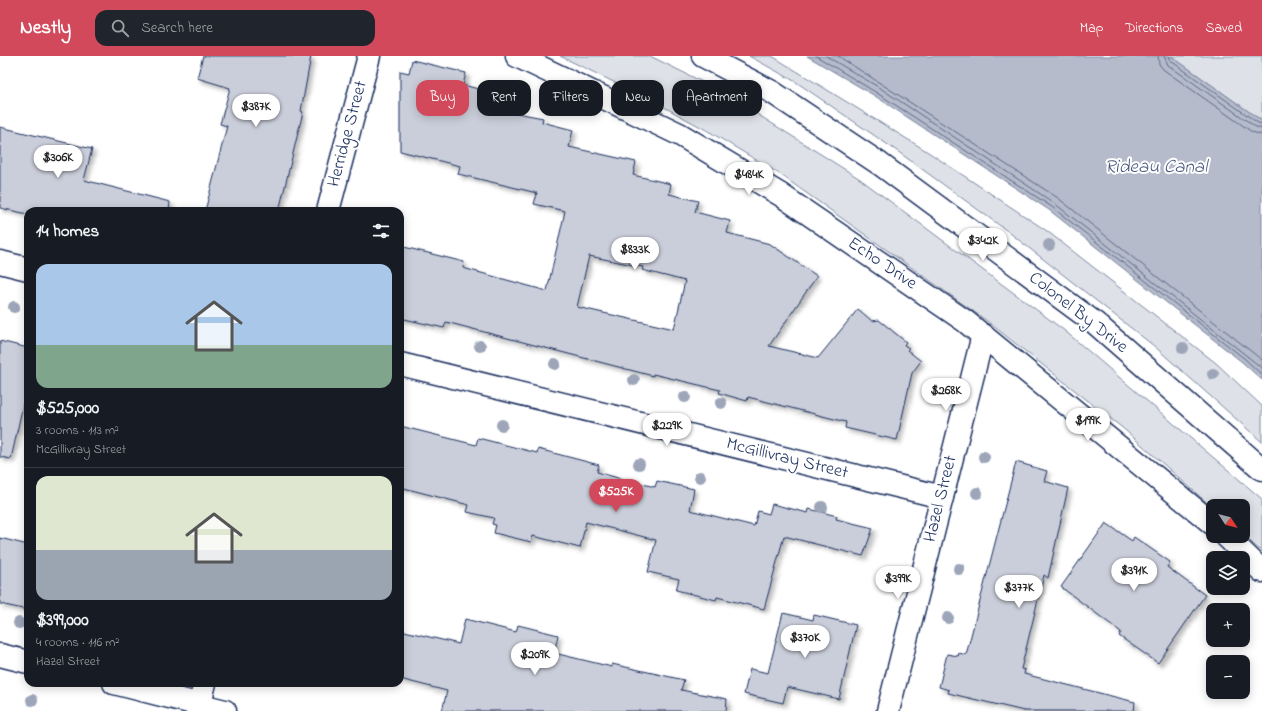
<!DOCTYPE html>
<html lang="en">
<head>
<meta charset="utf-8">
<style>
	:root { --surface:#171b24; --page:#20242c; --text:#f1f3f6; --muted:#9ea1a6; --line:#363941; --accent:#d1495b }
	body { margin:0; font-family:"Indie Flower",sans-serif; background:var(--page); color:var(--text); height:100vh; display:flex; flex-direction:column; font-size:15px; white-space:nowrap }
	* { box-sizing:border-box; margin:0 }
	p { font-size:13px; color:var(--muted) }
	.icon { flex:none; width:22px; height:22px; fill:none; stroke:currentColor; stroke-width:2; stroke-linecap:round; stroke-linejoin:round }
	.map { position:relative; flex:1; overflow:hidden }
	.details { position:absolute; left:24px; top:151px; width:380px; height:480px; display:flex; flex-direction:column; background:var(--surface); border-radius:12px; box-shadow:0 2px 10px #0003 }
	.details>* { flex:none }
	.top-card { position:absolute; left:416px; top:24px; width:380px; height:36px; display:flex; gap:8px }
	.needle { width:26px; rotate:126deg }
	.buttons { position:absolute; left:1206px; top:443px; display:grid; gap:8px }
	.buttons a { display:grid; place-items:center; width:44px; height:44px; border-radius:8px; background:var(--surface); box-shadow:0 2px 10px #0003; font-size:20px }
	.price { position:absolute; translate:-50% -34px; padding:0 9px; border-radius:14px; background:#fff; color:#222; font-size:13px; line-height:26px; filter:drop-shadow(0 1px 2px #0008) }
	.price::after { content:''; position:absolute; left:50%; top:24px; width:12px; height:9px; margin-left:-6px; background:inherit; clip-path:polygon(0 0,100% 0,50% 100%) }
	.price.active { background:var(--accent); color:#fff }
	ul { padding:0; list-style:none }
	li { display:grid; align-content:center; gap:8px; height:212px; padding:0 12px }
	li+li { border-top:1px solid var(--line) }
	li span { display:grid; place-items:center; height:124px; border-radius:12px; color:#555 }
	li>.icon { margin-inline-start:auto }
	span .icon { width:72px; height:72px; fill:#fffc; stroke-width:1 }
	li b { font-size:17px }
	h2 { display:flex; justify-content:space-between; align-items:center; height:48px; padding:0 12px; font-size:17px }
	.pill { padding:0 14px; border-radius:12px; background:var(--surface); box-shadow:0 2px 10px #0003; font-size:14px; line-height:36px }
	.pill.active { background:var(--accent); color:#fff }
	header { display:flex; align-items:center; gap:24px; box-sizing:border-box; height:56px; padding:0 20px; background:var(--accent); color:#fff }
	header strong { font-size:19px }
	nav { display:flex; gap:22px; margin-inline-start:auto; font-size:14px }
	.search { width:280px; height:36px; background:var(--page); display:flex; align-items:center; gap:10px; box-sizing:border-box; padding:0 14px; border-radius:12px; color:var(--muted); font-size:15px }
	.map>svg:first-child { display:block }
	.green { fill:#dee1e7; stroke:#7c88a2 }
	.water { fill:#b5bbca; stroke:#77839f }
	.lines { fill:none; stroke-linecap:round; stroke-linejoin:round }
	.shore { stroke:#596789; stroke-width:1 }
	.building { fill:#caceda; stroke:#1b2f5e; fill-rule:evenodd; filter:url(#shadow) }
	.minor-casing { stroke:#1b2f5e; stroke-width:25 }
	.major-casing { stroke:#1b2f5e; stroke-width:25 }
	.minor { stroke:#fff; stroke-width:22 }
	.major { stroke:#fff; stroke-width:22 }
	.tree { fill:#9da5b9 }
	.labels { text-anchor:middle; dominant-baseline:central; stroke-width:4; stroke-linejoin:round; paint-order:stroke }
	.street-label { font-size:18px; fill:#1b2f5e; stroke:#fff }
	.water-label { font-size:19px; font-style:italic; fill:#49597e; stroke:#fff }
</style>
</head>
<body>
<header>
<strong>Nestly</strong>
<div class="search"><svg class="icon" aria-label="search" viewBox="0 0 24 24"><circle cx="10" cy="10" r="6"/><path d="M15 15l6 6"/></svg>Search here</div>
<nav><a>Map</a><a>Directions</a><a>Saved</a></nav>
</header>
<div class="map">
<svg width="1262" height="655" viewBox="0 0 1262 655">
	<defs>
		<filter id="shadow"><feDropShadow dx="3.5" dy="3.5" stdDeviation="2" flood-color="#0004"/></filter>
	</defs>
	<rect width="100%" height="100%" fill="#fff"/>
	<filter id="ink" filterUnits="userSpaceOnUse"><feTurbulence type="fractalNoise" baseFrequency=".025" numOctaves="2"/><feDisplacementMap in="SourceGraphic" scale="8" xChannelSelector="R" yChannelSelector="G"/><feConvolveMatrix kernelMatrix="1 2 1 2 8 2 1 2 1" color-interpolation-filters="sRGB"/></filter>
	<g filter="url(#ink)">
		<!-- green -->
		<g class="green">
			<path d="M560,0h90l69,34 141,89 205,152 197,168v53l-19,-17v-29h-30v2l-88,-78 -138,-109 -209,-148 -70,-42 -55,-30z"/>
			<path d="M749,0h23l153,94 122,81 169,132 46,43v36l-108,-96 -148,-116 -109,-79 -101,-69z"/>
			<path d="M1171,0h91v65z"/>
		</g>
		<!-- water -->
		<path class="water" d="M807,0h364l91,65v259l-20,-18 -193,-152 -174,-114z"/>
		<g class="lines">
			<!-- shore -->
			<g class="shore">
				<path d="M816,0l61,37 175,114 193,152 17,16"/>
				<path d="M826,0l54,32 174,115 208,165"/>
				<path d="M838,0l220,142 204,162"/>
				<path d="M1158,0l1,8 5,6 88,62 10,3"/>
				<path d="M1164,0l4,9 88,62 6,2"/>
				<path d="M1169,0l2,5 87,62 4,1"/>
			</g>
		</g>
		<!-- building -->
		<g class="building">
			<path d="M203,0h108l-10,55 2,1 -24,99h-74l22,-85 -7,-2 10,-36 -33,-10z"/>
			<path d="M412,4l54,13 -3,12 58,15 -4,13 26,5 -1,4 31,8 -4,17 67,15 -3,13 38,9 -2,10 29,7 -3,11 35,9 -3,12 43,11 47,32 -48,70 49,12 40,-49 14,12 7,-1 27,22 -2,3 5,3 -2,2 14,11 -9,12 -15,67 -52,-12 1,-6 -98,-25 -1,4 -28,-8 1,-3 -67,-16v2l-207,-54 -2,6 -44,-10v-72l64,16 -1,6 84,23 18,-80 -31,-7 3,-11 -79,-19 2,-8 -60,-15v-80l9,2zM589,200l54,11 -1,3 43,11 -11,48 -97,-22z"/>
			<path d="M0,71l92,22 -8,31 86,22 -1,9h-141v3l-28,-6z"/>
			<path d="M0,285l28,7v34l-17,77 -11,-2z"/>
			<path d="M400,370l76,19 2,-7 59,15 1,-4 61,16 -2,7 25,7 33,8 2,-6 37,8 -4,21 64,16 4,-15 11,3 3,-10 36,9 1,-4 28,7 -1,3 37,9 -10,28 -79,-20 -20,73 -47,-12 -1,3 -40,-10 3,-11 -31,-7 8,-32 -70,-18 -6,26 -47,-12 -2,6 -37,-9 2,-8 -4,-1 2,-6 -27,-6 2,-7 -69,-18z"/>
			<path d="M1016,406l31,9 -3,10 24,7 -20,90 -4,-3 -23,94 4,1 -1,4 111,28 -1,9h-110l-76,-18 1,-3 -10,-3 8,-33 11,2 1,-3 7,2z"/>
			<path d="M1106,467l26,18 2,-4 36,25 -3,5 38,28 -47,68 -39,-27 2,-4 -60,-45z"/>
			<path d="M0,482l28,7v65l-28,-6z"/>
			<path d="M783,557l30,7 1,-5 42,10 -17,74 -52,-12 -4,16 -39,-9 6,-25 18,4z"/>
			<path d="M465,563l51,13 2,-7 40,10 -4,18 58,14v-3l72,16 -3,10 46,9 -1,12h-284l5,-20 -47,-12v-49l59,14z"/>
		</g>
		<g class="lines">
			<defs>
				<g id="minor">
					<path d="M517,0l162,78 102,61 184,126 248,203"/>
					<path d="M328,155l41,-155"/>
					<path d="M0,206l28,7"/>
					<path d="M400,308l542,133"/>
					<path d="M1226,480l36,35"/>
					<path d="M0,599l28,7"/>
					<path d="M114,627l111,28"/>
					<path d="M198,655l7,-28"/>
					<path d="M888,655l95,-376"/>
				</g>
				<path id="major" d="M703,0l69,36 108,72 215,159 167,146"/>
			</defs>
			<!-- minor casing -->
			<use href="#minor" class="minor-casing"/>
			<!-- major casing -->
			<use href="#major" class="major-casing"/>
			<!-- minor -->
			<use href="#minor" class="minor"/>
			<!-- major -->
			<use href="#major" class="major"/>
		</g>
		<!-- trees -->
		<g class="tree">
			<circle cx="1049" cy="189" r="6"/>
			<circle cx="14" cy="251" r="6"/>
			<circle cx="480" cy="290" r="6"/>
			<circle cx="1183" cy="292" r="6"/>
			<circle cx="555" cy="308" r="6"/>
			<circle cx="1213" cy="318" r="6"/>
			<circle cx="634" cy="324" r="6"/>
			<circle cx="685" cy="341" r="6"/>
			<circle cx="721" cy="347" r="6"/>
			<circle cx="502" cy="369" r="6"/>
			<circle cx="984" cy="401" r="6"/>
			<circle cx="639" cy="408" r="6"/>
			<circle cx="700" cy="421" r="6"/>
			<circle cx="977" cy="437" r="6"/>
			<circle cx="822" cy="451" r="6"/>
			<circle cx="959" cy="513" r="6"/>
			<circle cx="948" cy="562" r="6"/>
			<circle cx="19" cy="567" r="6"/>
			<circle cx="32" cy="644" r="6"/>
		</g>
	</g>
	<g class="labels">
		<!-- street labels -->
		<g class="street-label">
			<text transform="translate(348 78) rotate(-75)">Herridge Street</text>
			<text transform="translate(882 208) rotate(34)">Echo Drive</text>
			<text transform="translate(1078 257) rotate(38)">Colonel By Drive</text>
			<text transform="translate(787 403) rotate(14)">McGillivray Street</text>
			<text transform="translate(941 443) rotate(-76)">Hazel Street</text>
		</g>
		<!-- water labels -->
		<g class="water-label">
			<text x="1156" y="111">Rideau Canal</text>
		</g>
	</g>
</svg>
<div class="buttons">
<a><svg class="needle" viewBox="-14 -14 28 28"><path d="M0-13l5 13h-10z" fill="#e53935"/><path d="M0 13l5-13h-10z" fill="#9ea1a6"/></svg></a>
<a><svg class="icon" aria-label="layers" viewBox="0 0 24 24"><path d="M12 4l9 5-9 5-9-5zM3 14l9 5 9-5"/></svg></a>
<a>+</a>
<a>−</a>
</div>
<b class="price" style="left:256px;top:72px">$387K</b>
<b class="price" style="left:58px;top:123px">$306K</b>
<b class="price" style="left:749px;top:140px">$484K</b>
<b class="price" style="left:983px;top:206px">$342K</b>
<b class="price" style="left:635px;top:215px">$833K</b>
<b class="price" style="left:946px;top:356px">$268K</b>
<b class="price" style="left:1088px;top:386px">$199K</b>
<b class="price" style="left:667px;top:391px">$229K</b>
<b class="price active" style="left:616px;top:457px">$525K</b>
<b class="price" style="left:1134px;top:536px">$391K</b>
<b class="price" style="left:898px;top:544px">$399K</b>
<b class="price" style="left:1019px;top:553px">$377K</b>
<b class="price" style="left:805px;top:603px">$370K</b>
<b class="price" style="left:535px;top:620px">$209K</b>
<div class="top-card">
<a class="pill active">Buy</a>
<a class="pill">Rent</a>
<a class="pill">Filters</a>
<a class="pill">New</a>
<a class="pill">Apartment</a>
</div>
<section class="details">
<h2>14 homes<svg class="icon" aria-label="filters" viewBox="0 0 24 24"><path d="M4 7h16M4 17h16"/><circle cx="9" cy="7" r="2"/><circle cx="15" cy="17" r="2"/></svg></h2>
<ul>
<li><span style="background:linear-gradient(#a9c7e8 65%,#7fa58c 0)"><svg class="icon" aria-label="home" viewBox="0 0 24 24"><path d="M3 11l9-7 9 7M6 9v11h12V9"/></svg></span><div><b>$525,000</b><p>3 rooms · 113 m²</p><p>McGillivray Street</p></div></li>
<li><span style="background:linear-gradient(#dfe7d0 60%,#9aa5b1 0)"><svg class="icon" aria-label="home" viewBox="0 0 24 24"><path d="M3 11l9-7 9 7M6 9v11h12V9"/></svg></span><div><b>$399,000</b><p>4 rooms · 116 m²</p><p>Hazel Street</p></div></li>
</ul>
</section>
</div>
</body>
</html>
